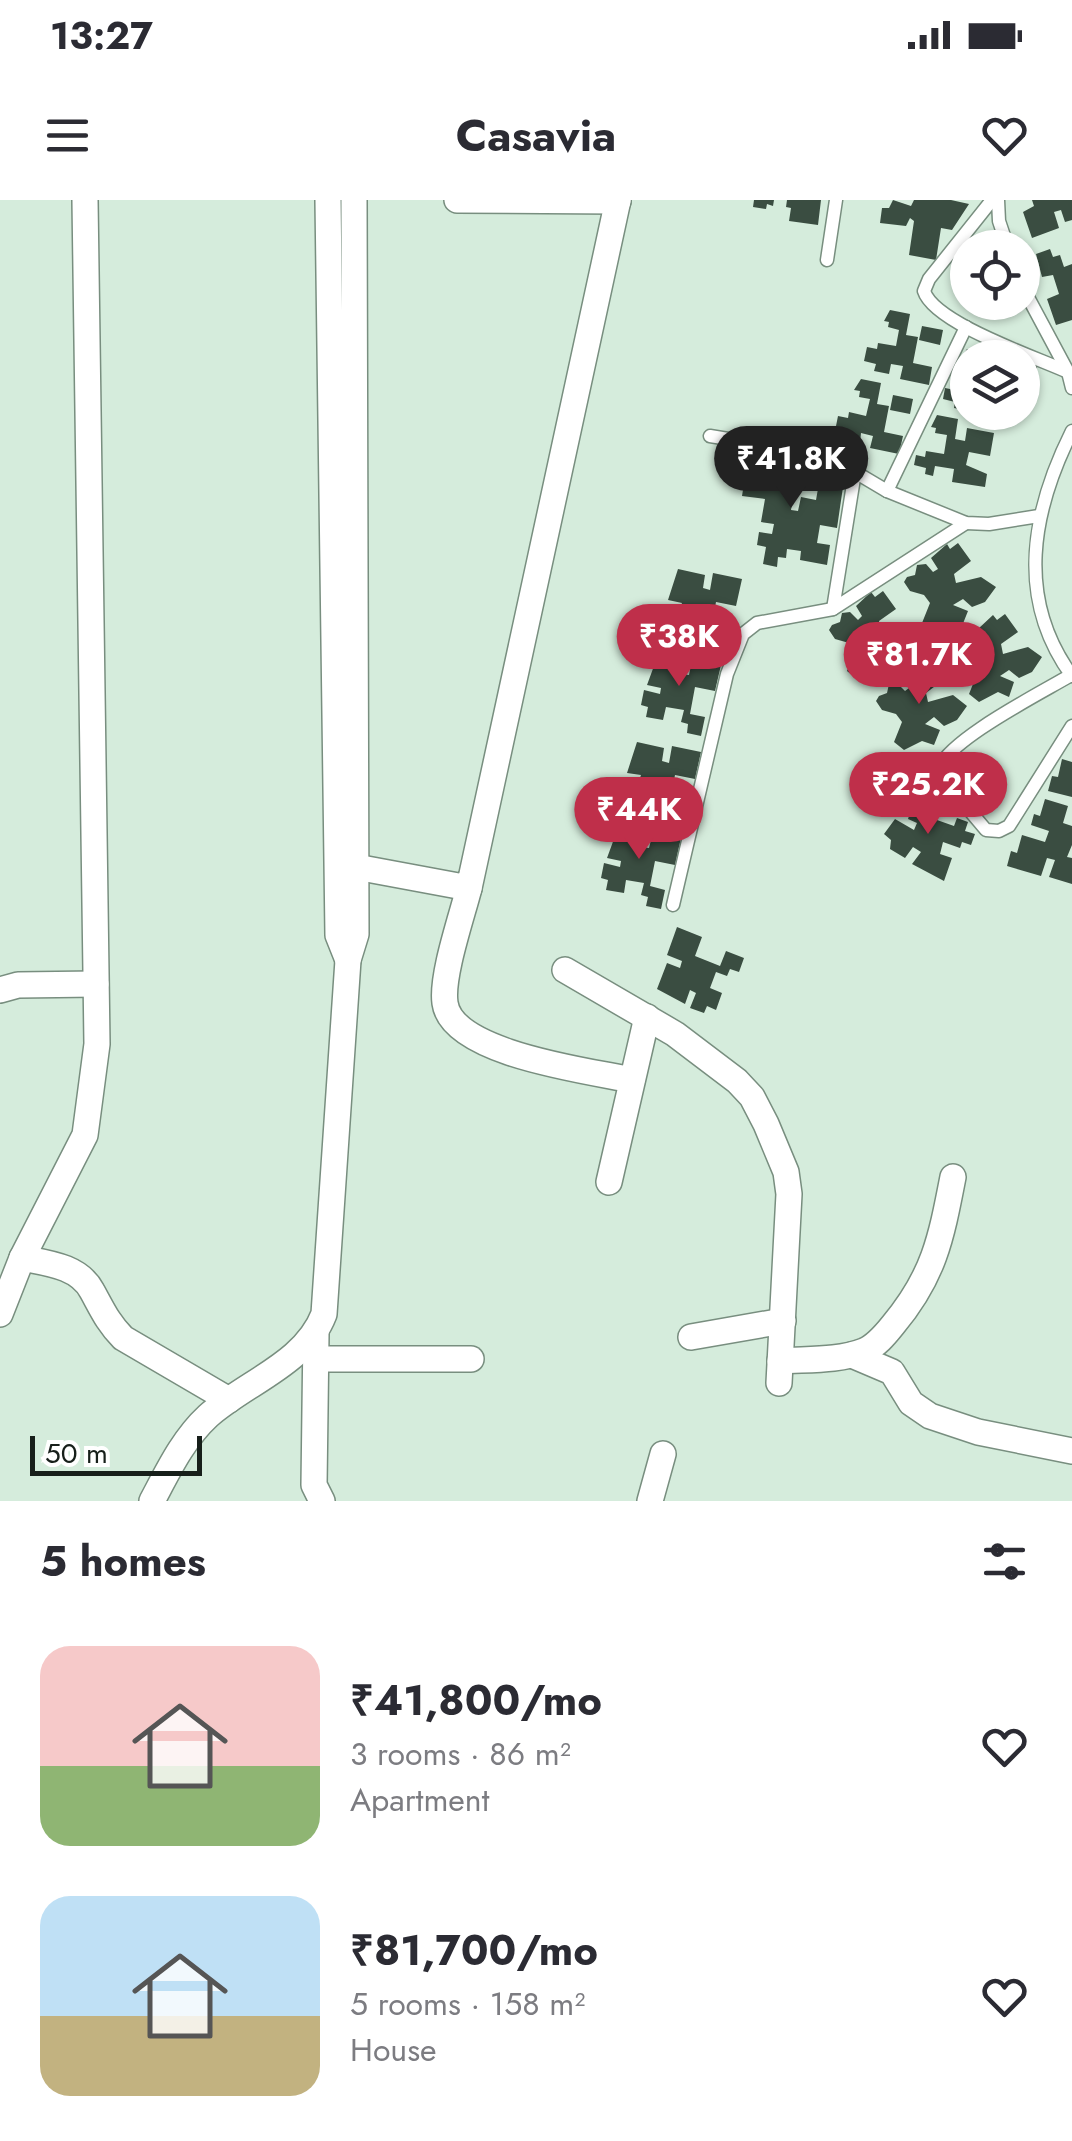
<!DOCTYPE html>
<html lang="en">
<head>
<meta charset="utf-8">
<style>
	:root { --surface:#fff; --page:#f2f2f3; --text:#2b2b33; --muted:#7c7c81; --accent:#bf2f4a }
	body { margin:0; font-family:Jost,sans-serif; background:var(--page); color:var(--text); height:100vh; display:flex; flex-direction:column; font-size:38px; white-space:nowrap }
	* { box-sizing:border-box; margin:0 }
	p { font-size:32px; color:var(--muted) }
	.icon { flex:none; width:55px; height:55px; fill:none; stroke:currentColor; stroke-width:2; stroke-linecap:round; stroke-linejoin:round }
	.map { position:relative; height:1301px; overflow:hidden }
	.panel { display:flex; flex-direction:column; background:var(--surface); flex:1 }
	.panel>* { flex:none }
	.fabs { position:absolute; left:950px; top:30px; display:grid; gap:20px }
	.fabs a { display:grid; place-items:center; width:90px; height:90px; border-radius:50%; background:var(--surface); box-shadow:0 2px 8px #0004; font-size:50px }
	.scale { position:absolute; left:30px; bottom:25px; width:172px; box-sizing:border-box; padding-left:10px; border:5px solid #171f1a; border-top:0; font-size:28px; line-height:35px; white-space:nowrap; color:#171f1a; -webkit-text-stroke:8px #fff; paint-order:stroke }
	.price { position:absolute; translate:-50% -85px; padding:0 22px; border-radius:35px; background:var(--accent); color:#fff; font-size:32px; line-height:65px; filter:drop-shadow(0 2px 5px #0008) }
	.price::after { content:''; position:absolute; left:50%; top:60px; width:30px; height:22px; margin-left:-15px; background:inherit; clip-path:polygon(0 0,100% 0,50% 100%) }
	.price.current { background:#222; color:#fff }
	ul { padding:0; list-style:none }
	li { display:flex; align-items:center; gap:30px; height:250px; padding:0 40px }
	li span { display:grid; place-items:center; flex:none; width:280px; height:200px; border-radius:30px; color:#555 }
	li>.icon { margin-inline-start:auto }
	span .icon { width:120px; height:120px; fill:#fffc; stroke-width:1 }
	li b { font-size:42px }
	h2 { display:flex; justify-content:space-between; align-items:center; height:120px; padding:0 40px; font-size:42px }
	.status { display:flex; justify-content:space-between; align-items:center; height:70px; padding:0 50px; background:var(--surface); direction:ltr }
	.status svg { height:28px; fill:currentColor }
	header { display:flex; justify-content:space-between; align-items:center; height:130px; padding:0 40px; background:var(--surface); font-size:45px; font-weight:700 }
	.map>svg:first-child { display:block }
	.building { fill:#3a4d41 }
	.lines { fill:none; stroke-linecap:round; stroke-linejoin:round }
	.service-casing { stroke:#788e7f; stroke-width:15 }
	.minor-casing { stroke:#788e7f; stroke-width:28 }
	.service { stroke:#fff; stroke-width:12 }
	.minor { stroke:#fff; stroke-width:25 }
</style>
</head>
<body>
<div class="status"><b>13:27</b><svg viewBox="0 0 49 12"><path d="M0 12V9h3v3zM5 12V6h3v6zM10 12V3h3v9zM15 12V0h3v12zM26 1h20v11H26zM47 4h2v5h-2z"/></svg></div>
<header><svg class="icon" aria-label="menu" viewBox="0 0 24 24"><path d="M4 6h16M4 12h16M4 18h16"/></svg>Casavia<svg class="icon" aria-label="heart" viewBox="0 0 24 24"><path d="M12 20l-8-8c-3-5 5-10 8-4 3-6 11-1 8 4z"/></svg></header>
<div class="map">
<svg width="1072" height="1301" viewBox="0 0 1072 1301">
	<rect width="100%" height="100%" fill="#d5ecdc"/>
	<!-- building -->
	<g class="building">
		<path d="M754,0h20l-1,6 -6,-2 -1,5 -13,-2z"/>
		<path d="M787,0h34l-3,25 -29,-4 2,-13 -5,-1z"/>
		<path d="M893,0l18,6 3,-6h37l18,4 -17,26 -11,-2 -5,32 -27,-5 5,-34 -4,-3 -4,8 -26,-3 2,-15h7z"/>
		<path d="M1032,0h40v20l-7,2 -4,-12 -7,2 5,16 -27,10 -9,-26 11,-6z"/>
		<path d="M1050,49l3,8 7,-2 4,12 8,-3v56l-16,5 -9,-26 12,-5 -6,-19 -11,2 -6,-23z"/>
		<path d="M890,110l20,4 -4,21 12,2 -5,26 19,4 -3,18 -29,-6 3,-13 -12,-2 -2,10 -15,-3 2,-7 -12,-3 3,-14 10,2 1,-6 18,3 3,-16 -11,-3 1,-5 -5,-1z"/>
		<path d="M922,126l21,4 -3,15 -21,-5z"/>
		<path d="M967,149l20,4 -1,5 -26,2z"/>
		<path d="M1022,159l16,3 -7,33 -9,-1z"/>
		<path d="M861,179l20,4 -4,21 12,2 -5,26 19,4 -4,18 -29,-6 3,-12 -12,-3 -1,10 -15,-3 1,-7 -11,-2 3,-15 10,2 1,-6 17,4 4,-17 -11,-2 1,-6 -6,-1z"/>
		<path d="M956,183l12,3 -4,24 -10,-2 1,-6 -12,-3 2,-11 10,2z"/>
		<path d="M893,195l20,4 -3,15 -20,-4z"/>
		<path d="M981,212h37l-2,11 -36,-7z"/>
		<path d="M937,215l21,4 -3,20 10,2 2,-13 27,5 -4,23 -21,-4 -3,13 21,9 -2,13 -33,-5 2,-13 -19,-3 -2,10 -8,-2 1,-6 -12,-3 2,-10 9,2 1,-6 18,3 3,-19 -12,-2 1,-5 -5,-1z"/>
		<path d="M763,249l27,4 -6,36 10,2 -3,19 7,1 3,-14 15,3 3,-17 24,4 -6,41 -17,-3 -3,18 13,2 -3,20 -27,-5 1,-9 -14,-2 -1,9 -8,-1 -1,10 -14,-3 3,-17 -9,-2 2,-13 13,2 2,-10 -13,-2 4,-23 -23,-3 5,-31 14,2z"/>
		<path d="M958,343l13,18 -17,13 2,9 25,-6 15,10 -11,15 -13,5 -9,-8 -10,6 15,6 -6,15 -11,-4 -19,9 -10,-8 8,-20 -6,-8 -14,-4 -6,-9 3,-5 8,-2 2,-10 9,-1 7,8 5,-3 -7,-11 16,-14 3,5z"/>
		<path d="M678,369l27,6 -2,13 7,2 3,-17 29,6 -6,27 -20,-4 -5,26 15,3 -4,20 -14,-3 1,-9 -7,-2 3,-12 -18,-4 -3,14 -17,-4 2,-10 -8,-2 4,-14 15,3 2,-5 -14,-3z"/>
		<path d="M883,391l13,18 -17,12 2,10 25,-7 14,10 -10,15 -13,6 -10,-8 -9,6 14,6 -5,15 -12,-5 -18,10 -10,-8 8,-20 -6,-8 -14,-4 -6,-9 3,-5 8,-3 2,-9 8,-1 8,8 4,-4 -6,-10 15,-14 4,5z"/>
		<path d="M1005,414l13,18 -17,12 2,10 25,-7 14,10 -10,15 -13,6 -10,-8 -9,6 14,6 -5,15 -11,-5 -19,10 -10,-8 8,-20 -6,-8 -14,-4 -6,-9 3,-5 8,-3 2,-9 8,-1 8,8 4,-4 -6,-10 15,-14 4,5z"/>
		<path d="M658,455l26,5 -2,14 7,1 3,-16 29,6 -6,26 -20,-4 -5,27 15,3 -4,19 -14,-3 1,-9 -7,-2 3,-12 -18,-3 -3,13 -17,-3 2,-10 -7,-2 3,-15 16,4 1,-6 -14,-3z"/>
		<path d="M930,462l13,18 -17,13 2,9 25,-7 14,11 -10,14 -13,6 -10,-9 -9,7 15,6 -6,15 -12,-4 -18,9 -10,-8 8,-20 -6,-8 -14,-4 -6,-9 3,-5 8,-3 2,-9 8,-1 8,8 4,-3 -6,-11 15,-14 4,4z"/>
		<path d="M637,542l27,6 -2,13 7,2 3,-17 29,6 -6,27 -20,-4 -5,26 15,3 -4,20 -15,-4 2,-9 -7,-1 2,-12 -17,-4 -3,13 -17,-3 2,-10 -7,-2 2,-14 16,3 2,-6 -14,-2z"/>
		<path d="M1062,559l10,3v35l-24,-6 4,-15 6,1z"/>
		<path d="M920,595l23,8 -6,17 17,6 3,-8 11,4 -3,9 10,3 -4,11 -9,-3 -2,6 -17,-6 -3,12 12,4 -8,23 -32,-17 9,-12 -8,-5 -8,11 -15,-9 1,-9 -7,-6 11,-15 19,11 3,-7 -9,-4 3,-9 6,2z"/>
		<path d="M1045,599l23,7 -5,17 9,3v19l-5,12 5,1v26l-23,-7 6,-17 -8,-2 -6,18 -34,-10 4,-15 6,2 5,-18 23,7 4,-11 -18,-6 3,-11 6,2z"/>
		<path d="M618,628l27,6 -3,13 7,1 4,-16 28,6 -6,27 -20,-4 -5,25 15,4 -4,19 -15,-3 2,-9 -7,-2 3,-12 -18,-3 -2,13 -18,-3 2,-10 -7,-2 3,-15 16,4 1,-6 -14,-3z"/>
		<path d="M677,727l25,10 -7,19 25,10 6,-15 18,7 -5,14 -9,-3 -3,7 -11,-4 -6,16 12,5 -6,17 -9,-4 -3,7 -14,-5 6,-15 -6,-3 -5,14 -28,-15 10,-26 13,5 2,-7 -15,-6z"/>
	</g>
	<g class="lines">
		<defs>
			<g id="service">
				<path d="M992,0l-63,79 -5,12c10,32 111,66 144,81"/>
				<path d="M998,0l1,21 9,27"/>
				<path d="M827,60l9,-60"/>
				<path d="M1022,86l46,86 4,16"/>
				<path d="M1072,231c-40,80 -57,167 0,245"/>
				<path d="M710,236l74,12 37,11 34,13 32,19 79,32 23,1 50,-8"/>
				<path d="M887,291l79,-164"/>
				<path d="M833,409l22,-137"/>
				<path d="M1071,475c-30,18 -126,66 -134,97l49,58 13,1 10,-5 63,-100"/>
				<path d="M673,705l54,-231 16,-40 14,-11 76,-14 133,-86"/>
			</g>
			<g id="minor">
				<path d="M328,0l10,735 10,25"/>
				<path d="M457,0l161,1"/>
				<path d="M356,667l113,21 149,-688"/>
				<path d="M469,688c-7,28 -28,88 -24,115 7,51 145,68 187,77"/>
				<path d="M565,770l110,64 62,47 15,16 14,27 20,48 3,22 -10,189"/>
				<path d="M0,790l18,-5 78,-1"/>
				<path d="M609,982l38,-165"/>
				<path d="M22,1058c25,5 57,8 70,33 10,18 16,32 31,47l106,62"/>
				<path d="M0,1114l22,-56 63,-123 12,-91 -12,-844"/>
				<path d="M316,1134l-2,151 8,16"/>
				<path d="M691,1137l92,-16"/>
				<path d="M852,1155l40,17 19,31 19,13 48,16 94,19"/>
				<path d="M316,1159h155"/>
				<path d="M780,1161c28,-2 58,0 84,-10 12,-5 21,-16 29,-26 41,-49 48,-86 60,-148"/>
				<path d="M152,1301c16,-30 31,-62 56,-85 38,-34 97,-52 116,-102l24,-354 8,-26 -2,-734"/>
				<path d="M650,1301l13,-47"/>
			</g>
		</defs>
		<!-- service casing -->
		<use href="#service" class="service-casing"/>
		<!-- minor casing -->
		<use href="#minor" class="minor-casing"/>
		<!-- service -->
		<use href="#service" class="service"/>
		<!-- minor -->
		<use href="#minor" class="minor"/>
	</g>
</svg>
<div class="fabs">
<a><svg class="icon" aria-label="locate" viewBox="0 0 24 24"><circle cx="12" cy="12" r="6"/><path d="M12 2v4M12 18v4M2 12h4M18 12h4"/></svg></a>
<a><svg class="icon" aria-label="layers" viewBox="0 0 24 24"><path d="M12 4l9 5-9 5-9-5zM3 14l9 5 9-5"/></svg></a>
</div>
<div class="scale">50 m</div>
<b class="price current" style="left:791px;top:311px">₹41.8K</b>
<b class="price" style="left:679px;top:489px">₹38K</b>
<b class="price" style="left:919px;top:507px">₹81.7K</b>
<b class="price" style="left:928px;top:637px">₹25.2K</b>
<b class="price" style="left:639px;top:662px">₹44K</b>
</div>
<section class="panel">
<h2>5 homes<svg class="icon" aria-label="filters" viewBox="0 0 24 24"><path d="M4 7h16M4 17h16"/><circle cx="9" cy="7" r="2"/><circle cx="15" cy="17" r="2"/></svg></h2>
<ul>
<li><span style="background:linear-gradient(#f6c9c9 60%,#8fb573 0)"><svg class="icon" aria-label="home" viewBox="0 0 24 24"><path d="M3 11l9-7 9 7M6 9v11h12V9"/></svg></span><div><b>₹41,800/mo</b><p>3 rooms · 86 m²</p><p>Apartment</p></div><svg class="icon" aria-label="heart" viewBox="0 0 24 24"><path d="M12 20l-8-8c-3-5 5-10 8-4 3-6 11-1 8 4z"/></svg></li>
<li><span style="background:linear-gradient(#bfe0f5 60%,#c2b280 0)"><svg class="icon" aria-label="home" viewBox="0 0 24 24"><path d="M3 11l9-7 9 7M6 9v11h12V9"/></svg></span><div><b>₹81,700/mo</b><p>5 rooms · 158 m²</p><p>House</p></div><svg class="icon" aria-label="heart" viewBox="0 0 24 24"><path d="M12 20l-8-8c-3-5 5-10 8-4 3-6 11-1 8 4z"/></svg></li>
</ul>
</section>
</body>
</html>
